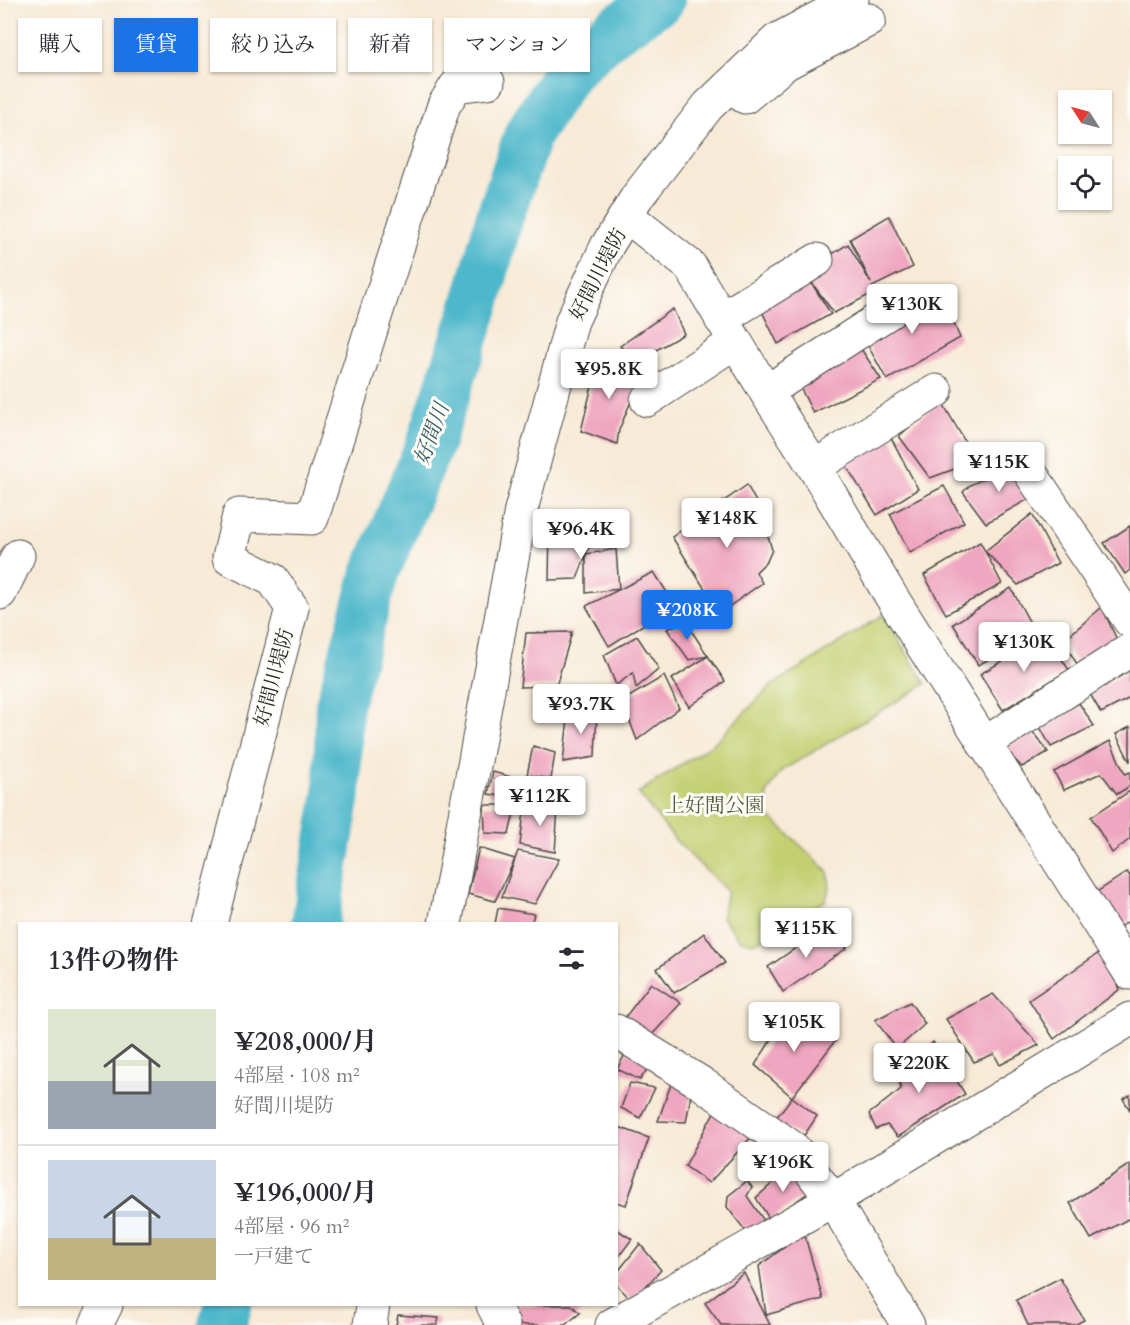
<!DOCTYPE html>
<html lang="ja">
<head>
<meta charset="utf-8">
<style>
	:root { --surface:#fff; --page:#f7f7f7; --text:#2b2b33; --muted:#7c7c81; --line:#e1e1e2; --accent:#1a73e8 }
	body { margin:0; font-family:Cardo,"Noto Serif JP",serif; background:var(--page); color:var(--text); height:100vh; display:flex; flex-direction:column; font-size:22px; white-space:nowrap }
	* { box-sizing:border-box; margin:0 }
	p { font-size:20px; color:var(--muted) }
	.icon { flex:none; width:33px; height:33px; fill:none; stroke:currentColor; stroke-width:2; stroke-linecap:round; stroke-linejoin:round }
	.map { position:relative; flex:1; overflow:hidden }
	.details { position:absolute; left:18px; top:922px; width:600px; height:384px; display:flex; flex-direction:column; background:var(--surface); border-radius:0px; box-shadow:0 2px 4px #0004 }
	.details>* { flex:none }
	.banner { position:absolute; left:18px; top:18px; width:600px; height:54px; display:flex; gap:12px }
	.needle { width:39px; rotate:306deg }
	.controls { position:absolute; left:1058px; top:90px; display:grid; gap:12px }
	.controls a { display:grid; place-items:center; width:54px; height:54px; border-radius:0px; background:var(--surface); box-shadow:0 2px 4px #0004; font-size:30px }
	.price { position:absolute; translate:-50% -51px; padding:0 14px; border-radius:6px; background:#fff; color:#222; font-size:20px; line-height:39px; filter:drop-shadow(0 2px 3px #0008) }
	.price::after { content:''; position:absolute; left:50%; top:36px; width:18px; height:14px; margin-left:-9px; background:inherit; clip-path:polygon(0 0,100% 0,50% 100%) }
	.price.active { background:var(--accent); color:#fff }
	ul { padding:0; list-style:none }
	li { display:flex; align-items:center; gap:18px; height:150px; padding:0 30px }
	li+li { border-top:2px solid var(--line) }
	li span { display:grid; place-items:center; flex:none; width:168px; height:120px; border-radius:0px; color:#555 }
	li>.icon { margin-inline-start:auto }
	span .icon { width:72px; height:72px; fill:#fffc; stroke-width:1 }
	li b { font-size:26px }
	h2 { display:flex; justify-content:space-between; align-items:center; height:72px; padding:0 30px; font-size:26px }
	.tag { padding:0 21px; border-radius:0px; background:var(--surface); box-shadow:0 2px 4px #0004; font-size:21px; line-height:54px }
	.tag.active { background:var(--accent); color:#fff }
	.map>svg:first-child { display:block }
	.green { fill:#c3d072; stroke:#777e4e; stroke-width:1.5 }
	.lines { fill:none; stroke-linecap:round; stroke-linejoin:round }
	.river { stroke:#4eb7cb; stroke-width:48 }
	.building { fill:#efa6c0 }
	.minor-casing { stroke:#4a4845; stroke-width:35 }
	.minor { stroke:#fff; stroke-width:33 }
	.labels { text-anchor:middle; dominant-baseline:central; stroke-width:6; stroke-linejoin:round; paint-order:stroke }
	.street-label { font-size:20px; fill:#2b2b2b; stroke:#fdfcf7 }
	.park-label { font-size:20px; fill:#595d40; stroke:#fdfcf7 }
	.water-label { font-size:21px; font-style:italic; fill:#375c63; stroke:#fdfcf7 }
</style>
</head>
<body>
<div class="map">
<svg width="1130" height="1325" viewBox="0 0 1130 1325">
	<rect width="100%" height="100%" fill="#fdfcf7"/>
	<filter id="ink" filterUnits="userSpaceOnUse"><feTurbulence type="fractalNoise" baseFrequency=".0167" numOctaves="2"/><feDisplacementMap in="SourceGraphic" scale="12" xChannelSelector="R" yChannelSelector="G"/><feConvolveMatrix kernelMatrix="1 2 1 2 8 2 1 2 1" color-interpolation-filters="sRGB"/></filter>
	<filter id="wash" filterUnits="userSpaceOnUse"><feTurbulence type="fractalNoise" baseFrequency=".008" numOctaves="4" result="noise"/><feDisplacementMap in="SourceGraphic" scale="24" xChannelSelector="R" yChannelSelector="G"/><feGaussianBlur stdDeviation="1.35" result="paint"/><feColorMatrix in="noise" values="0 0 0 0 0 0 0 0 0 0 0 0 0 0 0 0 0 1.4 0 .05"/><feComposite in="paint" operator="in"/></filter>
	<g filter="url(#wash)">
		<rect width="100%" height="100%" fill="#f7ead6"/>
		<!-- green -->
		<path class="green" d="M883,615l43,69 -145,87 -14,22 1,22 60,56 2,17 -5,13 -71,42 -14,-3 -18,-23 5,-26 -50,-49 -39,-49 75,-49 58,-58z"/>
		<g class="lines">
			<!-- river -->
			<g class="river">
				<path d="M315,924l22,-131 2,-87 35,-129 57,-136 47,-144 21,-78 29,-85 41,-64 44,-39 48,-31"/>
				<path d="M222,1325l6,-20"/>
			</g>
		</g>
		<g id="blocks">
			<!-- building -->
			<g class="building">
				<path d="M889,216l24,51 -41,20 3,5 -41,21 -25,-34 22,35 -53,30 -21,-43 91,-57 23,39 -21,-44z"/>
				<path d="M939,289l21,49 -73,42 -25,-45z"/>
				<path d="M673,309l11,25 -47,27 -17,-15z"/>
				<path d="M859,346l22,33 -68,34 -14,-28z"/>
				<path d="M599,357l43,18 -23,55 -2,14 -36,-13z"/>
				<path d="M941,400l35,61 -46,17 -31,-42z"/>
				<path d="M888,432l30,57 -41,26 -32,-51z"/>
				<path d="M1016,463l18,33 -48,27 -23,-31 7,-7z"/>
				<path d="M747,485l12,23 2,20 8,11 3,11 -5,11 -11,11 6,11 -42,30 -48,-76z"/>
				<path d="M944,486l20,36 -54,31 -20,-39z"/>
				<path d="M1032,514l26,49 -40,22 -33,-34 17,33 -56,30 -22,-39 56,-33 5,9z"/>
				<path d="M550,526l45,5 -9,23 30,-5 3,40 -33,4v-38l-9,24 -28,1z"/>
				<path d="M1130,526v44l-5,4 -21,-31z"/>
				<path d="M654,572l21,33 -66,41 -23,-40z"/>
				<path d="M1011,588l25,46 -58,31 -25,-41z"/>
				<path d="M1102,607l19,42 -41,20 -17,-28z"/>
				<path d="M685,621l23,35 -19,4 -22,-31z"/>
				<path d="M572,632l-16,54 -36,1 6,-54z"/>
				<path d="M637,636l22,33 -23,19 -3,-15 -17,12 -12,-30z"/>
				<path d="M1047,636l22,34 -66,40 -23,-36z"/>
				<path d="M708,656l17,25 -36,26 -17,-28z"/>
				<path d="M1130,670v28l-29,15 -11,-19z"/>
				<path d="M664,676l15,32 -42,32 -15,-39z"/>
				<path d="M1079,703l15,23 -43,21 -12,-22z"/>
				<path d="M569,710l28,1 -2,46 -32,5z"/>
				<path d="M1130,727v35l-14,-28z"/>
				<path d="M1032,731l16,21 -26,15 -17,-17z"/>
				<path d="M1110,741l15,33 5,-2v14l-13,8 -16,-21 -37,17 -10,-18z"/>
				<path d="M533,746l22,7 -4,26 -24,-4z"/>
				<path d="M493,772l25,7 -9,18 -21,-3z"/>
				<path d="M525,779l37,9 -4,19 -39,-12z"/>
				<path d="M1130,791v48l-18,14 -21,-36z"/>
				<path d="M525,803l33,4 -3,45 -35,-7z"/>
				<path d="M484,805h32l-7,29 -24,-1z"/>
				<path d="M479,848l36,11 3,-8 41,8 -24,45 -33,-7 13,-38 -20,42 -27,-7z"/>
				<path d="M1127,872l3,4v44l-12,8 -21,-36z"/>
				<path d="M498,908l36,6 -3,10h-36z"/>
				<path d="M825,928l22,20 -64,44 -15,-25z"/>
				<path d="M704,933l21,30 -51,30 -17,-24z"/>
				<path d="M1099,953l21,36 -66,50 -25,-39z"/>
				<path d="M651,983l30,20 -31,34 -27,-17z"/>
				<path d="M993,994l46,51 -39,20 -6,-11 -20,8 -28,-43z"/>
				<path d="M910,1002l15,22 -28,25 -22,-29z"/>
				<path d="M790,1011l45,30 -43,56 -37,-32z"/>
				<path d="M933,1042l32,52 -67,43 -11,-12 -11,4 -7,-15 32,-25 -2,-10z"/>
				<path d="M627,1051l23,14 -10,15 -23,-11z"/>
				<path d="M630,1083l25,5 -15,30 -19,-10z"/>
				<path d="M671,1084l21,6 -6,32 -28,-1z"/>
				<path d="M1130,1095v15l-7,-11z"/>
				<path d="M792,1097l25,19 -14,21 -30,-15z"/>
				<path d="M718,1105l37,28 -46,50 -24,-17z"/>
				<path d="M616,1126l33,12 -23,67 -10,-3z"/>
				<path d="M1130,1164v54l-39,21 -21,-36z"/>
				<path d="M793,1165l19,25 -42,30 -14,-22z"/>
				<path d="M747,1181l5,6 -5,9 18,26 -17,12 -21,-27 1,-11z"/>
				<path d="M616,1229l16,10 -16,21z"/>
				<path d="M804,1233l19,66 -57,16 -7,-49z"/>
				<path d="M640,1244l21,26 -29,31 -16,-17v-10z"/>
				<path d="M744,1273l26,52h-49l-16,-22z"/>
				<path d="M1060,1278l24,42 -10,5h-46l-12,-25z"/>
				<path d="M505,1305h66l9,8 -15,12h-47z"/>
				<path d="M398,1315l41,3 -2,7h-41z"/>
			</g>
		</g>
	</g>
	<g filter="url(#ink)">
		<use href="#blocks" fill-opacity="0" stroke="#4a4845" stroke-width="1.5"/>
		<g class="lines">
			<defs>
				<g id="minor">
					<path d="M745,97l40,-33 84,-44"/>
					<path d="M627,216l63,50 76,126 48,75 77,129 239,377"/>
					<path d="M721,319l96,-59"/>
					<path d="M766,392l125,-81"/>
					<path d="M647,400l88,-58"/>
					<path d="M814,467l122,-76"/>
					<path d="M1029,471l101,150"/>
					<path d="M0,593l18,-37"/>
					<path d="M984,744l146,-94"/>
					<path d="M210,924l82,-316 -19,-28 -44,-22 10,-43 73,3 68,-217 64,-196 12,-19 32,-4"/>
					<path d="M445,924l76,-414 51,-189 35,-75 30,-49 71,-91 69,-66 75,-40"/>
					<path d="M616,1031l85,52 93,66 39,51 75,125"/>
					<path d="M493,1305l10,20"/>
					<path d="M96,1325l10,-20"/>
					<path d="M370,1325l3,-20"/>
					<path d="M612,1325l221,-125 297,-181"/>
				</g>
			</defs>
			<!-- minor casing -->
			<use href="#minor" class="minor-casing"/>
			<!-- minor -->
			<use href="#minor" class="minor"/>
		</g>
	</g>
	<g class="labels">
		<!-- street labels -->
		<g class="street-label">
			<text transform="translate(598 274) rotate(-63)">好間川堤防</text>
			<text transform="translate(274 677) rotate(-75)">好間川堤防</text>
		</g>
		<!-- park labels -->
		<g class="park-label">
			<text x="715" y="805">上好間公園</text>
		</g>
		<!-- water labels -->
		<g class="water-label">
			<text transform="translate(432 434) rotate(-70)">好間川</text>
		</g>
	</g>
</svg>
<div class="controls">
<a><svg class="needle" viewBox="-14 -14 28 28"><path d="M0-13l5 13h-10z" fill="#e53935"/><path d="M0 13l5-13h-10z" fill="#7c7c81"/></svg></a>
<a><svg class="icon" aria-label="locate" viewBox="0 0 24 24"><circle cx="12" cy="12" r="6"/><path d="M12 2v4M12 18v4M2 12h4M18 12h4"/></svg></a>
</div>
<b class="price" style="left:912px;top:335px">¥130K</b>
<b class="price" style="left:609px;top:400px">¥95.8K</b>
<b class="price" style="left:999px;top:493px">¥115K</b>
<b class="price" style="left:727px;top:549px">¥148K</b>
<b class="price" style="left:581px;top:560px">¥96.4K</b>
<b class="price active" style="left:687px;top:641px">¥208K</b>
<b class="price" style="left:1024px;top:673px">¥130K</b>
<b class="price" style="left:581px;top:735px">¥93.7K</b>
<b class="price" style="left:540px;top:827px">¥112K</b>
<b class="price" style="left:806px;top:959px">¥115K</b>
<b class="price" style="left:794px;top:1053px">¥105K</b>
<b class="price" style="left:919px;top:1094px">¥220K</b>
<b class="price" style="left:783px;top:1193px">¥196K</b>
<div class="banner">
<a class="tag">購入</a>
<a class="tag active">賃貸</a>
<a class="tag">絞り込み</a>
<a class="tag">新着</a>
<a class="tag">マンション</a>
</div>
<section class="details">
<h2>13件の物件<svg class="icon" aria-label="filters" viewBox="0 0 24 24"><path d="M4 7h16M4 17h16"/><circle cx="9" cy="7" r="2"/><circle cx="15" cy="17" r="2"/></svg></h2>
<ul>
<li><span style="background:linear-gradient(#dfe7d0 60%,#9aa5b1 0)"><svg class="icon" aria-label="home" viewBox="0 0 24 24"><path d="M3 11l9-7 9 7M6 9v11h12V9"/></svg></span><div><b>¥208,000/月</b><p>4部屋 · 108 m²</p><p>好間川堤防</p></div></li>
<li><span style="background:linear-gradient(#c9d6e8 65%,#c2b280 0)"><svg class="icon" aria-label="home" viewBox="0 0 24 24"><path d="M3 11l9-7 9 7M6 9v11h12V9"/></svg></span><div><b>¥196,000/月</b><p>4部屋 · 96 m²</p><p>一戸建て</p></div></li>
</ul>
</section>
</div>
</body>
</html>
